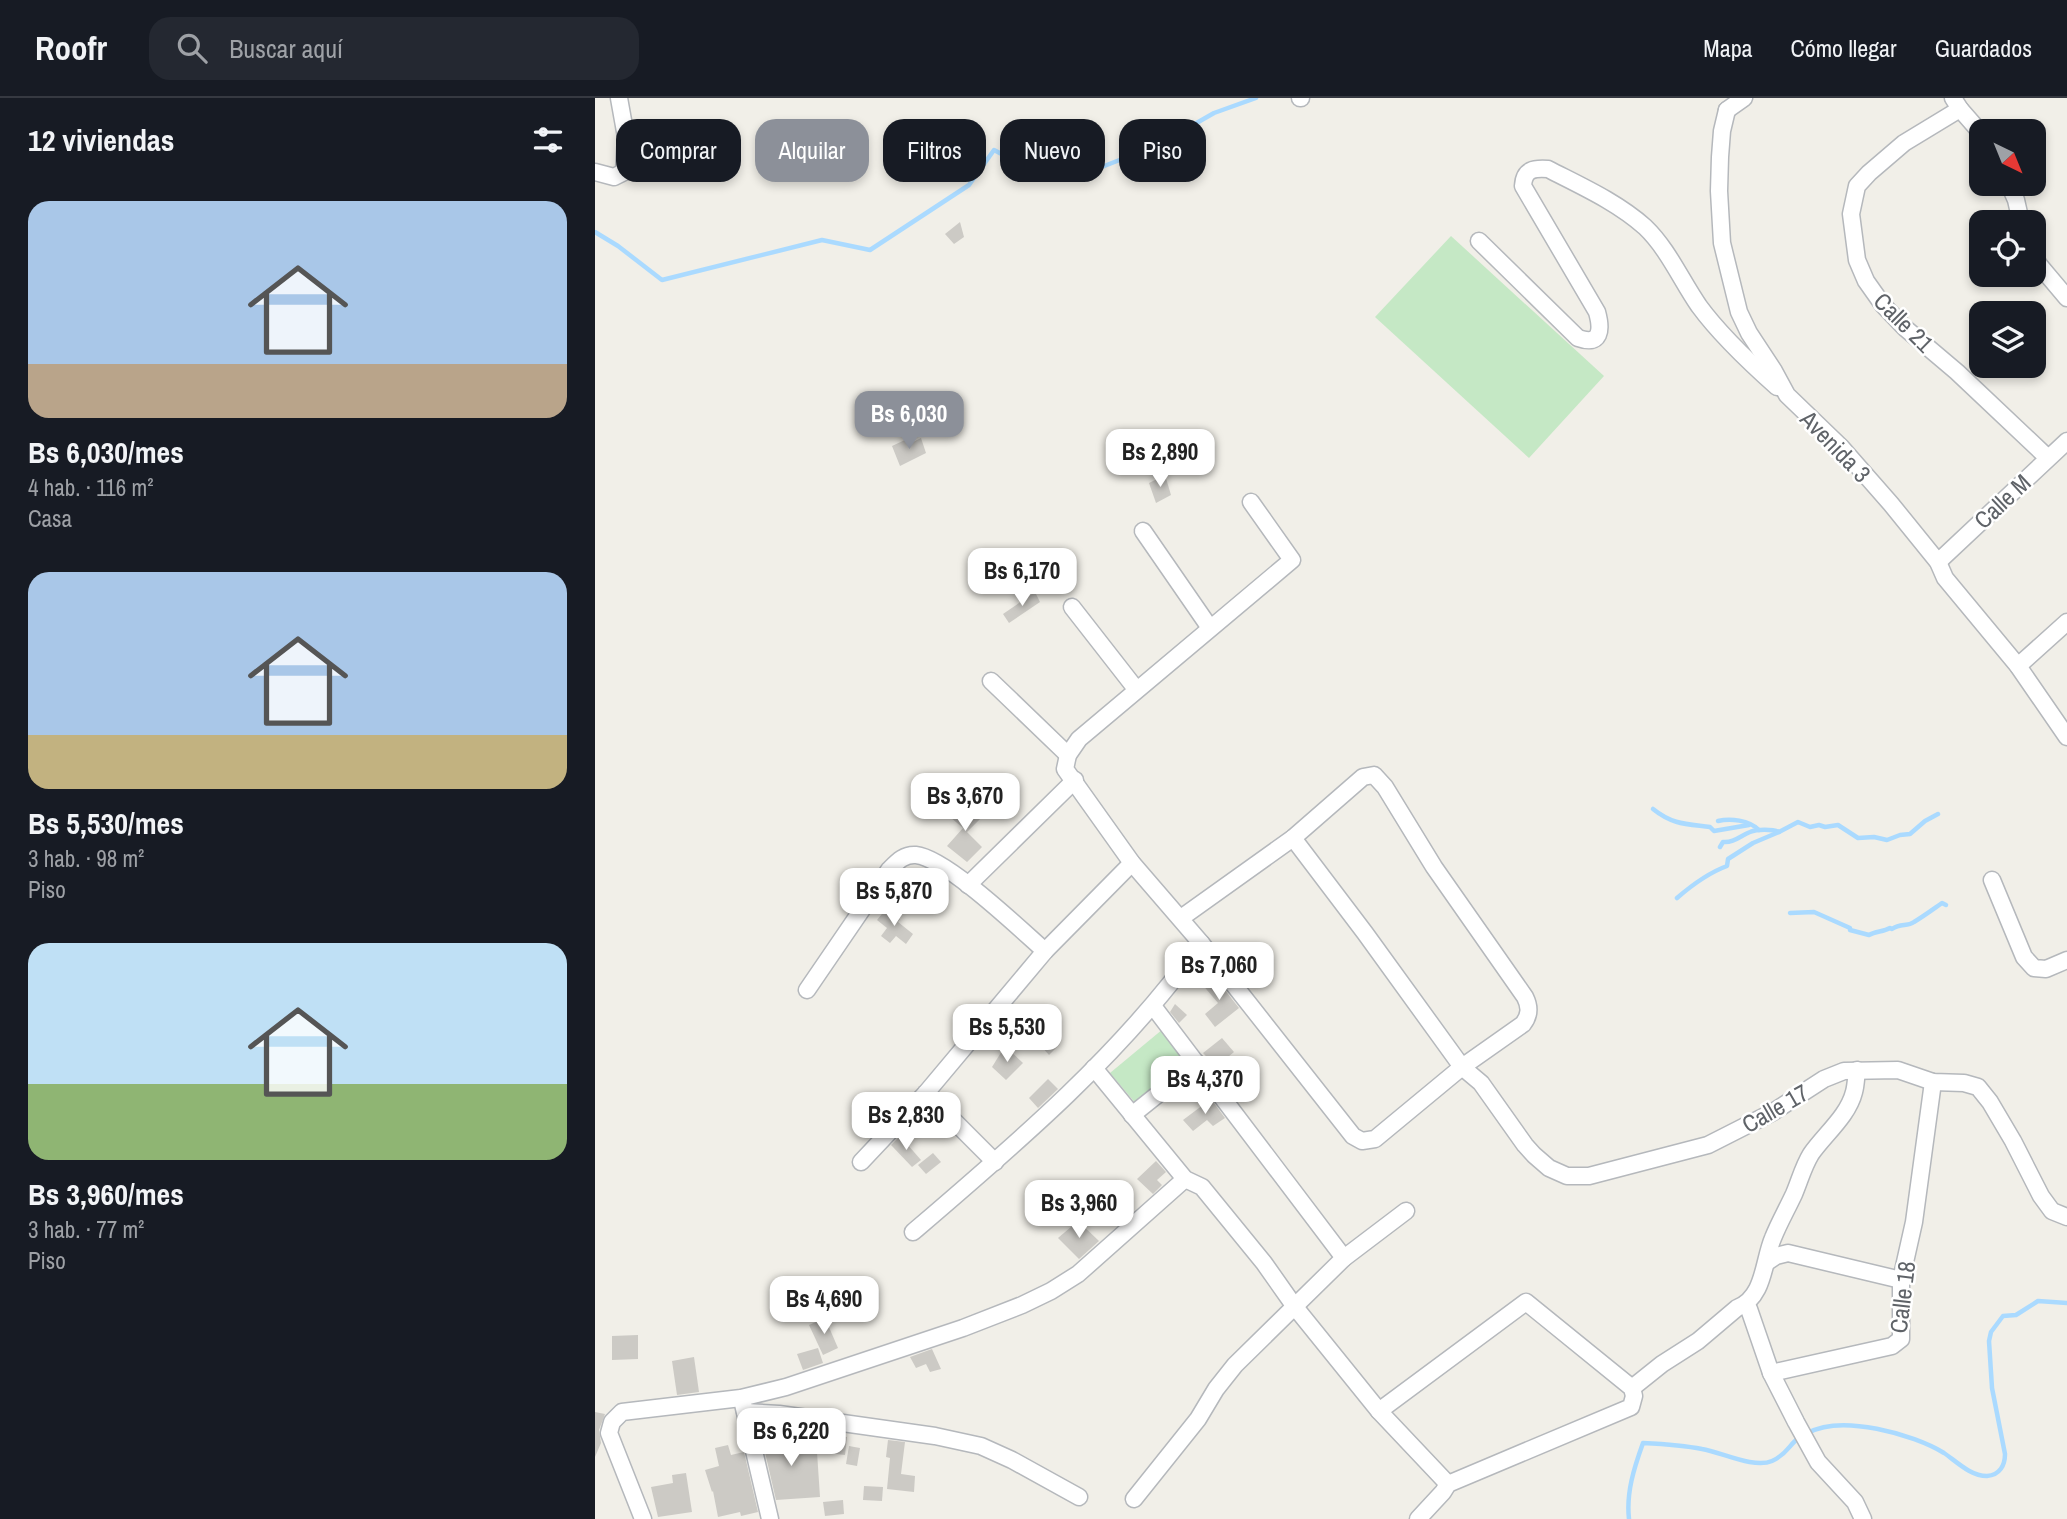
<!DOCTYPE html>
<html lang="es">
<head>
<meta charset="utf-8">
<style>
	:root { --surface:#171b24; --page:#242831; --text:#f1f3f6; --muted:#9ea1a6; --line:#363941; --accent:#8c9099 }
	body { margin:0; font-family:"Archivo Narrow",sans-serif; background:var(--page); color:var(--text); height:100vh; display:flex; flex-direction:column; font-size:26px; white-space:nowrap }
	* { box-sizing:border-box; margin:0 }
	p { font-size:23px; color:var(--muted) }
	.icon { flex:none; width:38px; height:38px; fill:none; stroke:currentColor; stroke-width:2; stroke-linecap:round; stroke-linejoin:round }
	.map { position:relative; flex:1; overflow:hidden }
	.drawer { display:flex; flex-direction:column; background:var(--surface); width:595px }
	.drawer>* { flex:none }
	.guide { position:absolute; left:21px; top:21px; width:665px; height:63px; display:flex; gap:14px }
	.needle { width:46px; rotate:137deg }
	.controls { position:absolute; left:1374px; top:21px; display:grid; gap:14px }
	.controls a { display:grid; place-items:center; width:77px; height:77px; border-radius:14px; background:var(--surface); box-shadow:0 4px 10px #0003; font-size:35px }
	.price { position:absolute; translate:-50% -60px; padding:0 16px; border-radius:14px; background:#fff; color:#222; font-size:23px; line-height:46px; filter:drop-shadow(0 2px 4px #0008) }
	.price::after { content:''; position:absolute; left:50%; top:42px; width:21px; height:16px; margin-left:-10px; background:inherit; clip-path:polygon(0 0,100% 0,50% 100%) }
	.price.active { background:var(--accent); color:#fff }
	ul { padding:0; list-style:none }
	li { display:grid; align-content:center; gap:14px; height:371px; padding:0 28px }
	li span { display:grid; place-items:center; height:217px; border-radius:21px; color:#555 }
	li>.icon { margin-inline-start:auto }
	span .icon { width:126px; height:126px; fill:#fffc; stroke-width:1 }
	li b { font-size:30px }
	h2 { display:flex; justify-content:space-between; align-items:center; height:84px; padding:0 28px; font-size:30px }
	.chip { padding:0 24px; border-radius:21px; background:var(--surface); box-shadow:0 4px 10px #0003; font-size:24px; line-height:63px }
	.chip.active { background:var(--accent); color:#fff }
	header { display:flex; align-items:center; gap:42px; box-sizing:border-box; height:98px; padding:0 35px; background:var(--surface); border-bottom:2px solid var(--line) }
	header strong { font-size:33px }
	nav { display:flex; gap:38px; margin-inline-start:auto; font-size:24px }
	.search { width:490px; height:63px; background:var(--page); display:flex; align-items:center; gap:18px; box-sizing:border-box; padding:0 24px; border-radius:21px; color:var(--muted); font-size:26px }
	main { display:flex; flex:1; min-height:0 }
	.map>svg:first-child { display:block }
	.green { fill:#c5e8c5 }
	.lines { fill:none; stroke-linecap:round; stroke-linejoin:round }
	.stream { stroke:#aadaff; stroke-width:4.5 }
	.building { fill:#cccac5 }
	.minor-casing { stroke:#b5b8bc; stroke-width:19 }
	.minor { stroke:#fff; stroke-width:16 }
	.labels { text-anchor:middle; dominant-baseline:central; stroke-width:5; stroke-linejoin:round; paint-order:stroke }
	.street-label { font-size:24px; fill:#5f6368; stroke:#fff }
</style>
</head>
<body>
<header>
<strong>Roofr</strong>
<div class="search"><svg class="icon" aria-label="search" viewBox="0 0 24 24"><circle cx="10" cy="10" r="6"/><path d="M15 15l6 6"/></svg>Buscar aquí</div>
<nav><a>Mapa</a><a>Cómo llegar</a><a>Guardados</a></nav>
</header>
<main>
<section class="drawer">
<h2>12 viviendas<svg class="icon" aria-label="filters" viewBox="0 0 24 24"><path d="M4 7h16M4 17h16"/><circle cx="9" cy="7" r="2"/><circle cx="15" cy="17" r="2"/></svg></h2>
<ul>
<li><span style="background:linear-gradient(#a9c7e8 75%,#b9a48a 0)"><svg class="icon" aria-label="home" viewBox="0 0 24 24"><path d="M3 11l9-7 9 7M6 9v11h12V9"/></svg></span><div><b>Bs 6,030/mes</b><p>4 hab. · 116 m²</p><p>Casa</p></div></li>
<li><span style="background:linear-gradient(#a9c7e8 75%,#c2b280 0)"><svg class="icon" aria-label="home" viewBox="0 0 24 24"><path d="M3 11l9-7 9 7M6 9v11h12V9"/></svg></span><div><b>Bs 5,530/mes</b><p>3 hab. · 98 m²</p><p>Piso</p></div></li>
<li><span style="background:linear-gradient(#bfe0f5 65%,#8fb573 0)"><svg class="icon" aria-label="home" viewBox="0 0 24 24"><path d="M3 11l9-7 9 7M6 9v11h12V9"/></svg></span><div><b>Bs 3,960/mes</b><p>3 hab. · 77 m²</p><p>Piso</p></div></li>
</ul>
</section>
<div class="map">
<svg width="1472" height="1421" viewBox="0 0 1472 1421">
	<rect width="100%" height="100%" fill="#f1efe8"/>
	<!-- green -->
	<g class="green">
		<path d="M856,138l153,140 -75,82 -154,-141z"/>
		<path d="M568,931l26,33 -52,43 -27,-32z"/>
	</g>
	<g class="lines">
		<!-- stream -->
		<g class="stream">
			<path d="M0,134l23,14 44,34 160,-40 48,10 99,-65 25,-35 40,21 60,-1 64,-25 56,-32 42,-15"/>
			<path d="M1058,711c20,16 34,15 57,18l4,4 35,-6"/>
			<path d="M1123,723c12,-3 31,-1 41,9"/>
			<path d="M1125,749l3,-5c11,1 17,-6 27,-10 7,-3 22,-3 29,0l19,-10 12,5 9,-2 6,2 13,-2 20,13 16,-1 13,3 13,-5 10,-1 15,-13 13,-7"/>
			<path d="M1082,800c15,-13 31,-25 50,-32l1,-7 25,-16 26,-11"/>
			<path d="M1195,815l24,-1 36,16v2l19,5c7,-4 14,-3 21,-7l2,1c9,-6 15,-2 22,-7 10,-6 18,-12 28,-19l4,2"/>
			<path d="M1213,1335c33,-19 105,1 136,20 12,8 26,23 43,23 13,-1 18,-11 18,-22l-13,-66 -3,-47 2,-9 12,-16 13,-1 22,-14 29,2"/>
			<path d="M1034,1421c-3,-26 5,-51 14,-76 20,1 39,2 59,6 19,3 52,20 70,12 16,-7 17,-17 28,-24"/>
		</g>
	</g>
	<!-- building -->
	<g class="building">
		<path d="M365,124l4,15 -10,7 -9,-10z"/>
		<path d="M326,340l5,15 -26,13 -8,-20 15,-7 2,5z"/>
		<path d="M570,377l6,20 -15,8 -7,-20z"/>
		<path d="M440,494l5,10 -31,21 -6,-9z"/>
		<path d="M367,704l19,16 -14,14 15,15 -15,15 -20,-16 16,-18 -13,-11z"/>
		<path d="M291,811l14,10 -2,3 15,12 -7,10 -10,-8 -6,7 -9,-7 6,-8 -10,-8z"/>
		<path d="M618,877l26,33 -24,19 -10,-13 13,-11 -17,-20z"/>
		<path d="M580,906l12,11 -8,8 -9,-11z"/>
		<path d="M457,937l8,9 -11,11 -8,-9z"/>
		<path d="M627,940l12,14 -18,15 -13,-14z"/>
		<path d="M410,948l18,17 -17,17 -14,-13z"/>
		<path d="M453,981l10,10 -20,19 -9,-10z"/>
		<path d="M616,1001l14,19 -12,8 -6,-6 -14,11 -10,-11z"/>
		<path d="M305,1038l21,24 -9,7 -21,-22z"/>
		<path d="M338,1055l8,9 -15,12 -8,-9z"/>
		<path d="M561,1063l10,11 -9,8 5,5 -9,9 -16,-15z"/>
		<path d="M483,1123l21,20 -20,18 -21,-21z"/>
		<path d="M230,1220l13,30 -15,7 -14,-30z"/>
		<path d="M43,1237v24l-26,1v-24z"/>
		<path d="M223,1250l5,15 -20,7 -6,-16z"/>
		<path d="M337,1251l9,20 -11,3 -4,-8 -10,4 -6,-11z"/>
		<path d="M99,1259l5,35 -22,3 -5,-34z"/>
		<path d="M0,1314l10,2 -6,16 2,13 -6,14z"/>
		<path d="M192,1328l7,29 23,-3 3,45 -44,3 -12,-52h3l-4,-15z"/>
		<path d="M234,1337l18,2 -2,18 -18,-2z"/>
		<path d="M293,1342l17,2 -4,32 14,2 -1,16 -27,-3 3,-31 -4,-1z"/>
		<path d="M133,1347l3,10 13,-3 14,60 -17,4 -1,-4 -22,5 -5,-26 -1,1 -7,-22 14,-4 -4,-18z"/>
		<path d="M254,1348l11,2 -3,18 -11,-2z"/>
		<path d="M91,1375l6,39 -34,5 -7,-30 22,-4 -1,-8z"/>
		<path d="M269,1388l19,1 -1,14 -19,-1z"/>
		<path d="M248,1402l1,14 -19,2 -2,-14z"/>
	</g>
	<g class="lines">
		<defs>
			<g id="minor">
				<path d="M705,0h1"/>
				<path d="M1358,0l7,11 21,24"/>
				<path d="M1365,11l-56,34 -35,30 -12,13 -6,28 6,46 9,21 17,24 22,23 52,44 91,86"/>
				<path d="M1132,12l-5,21 -2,26 -1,34 3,52 17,69 10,21 25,38 13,24 54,52 50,57 47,58 7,16 73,88 49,71"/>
				<path d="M1132,12l17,-12"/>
				<path d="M0,74l19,5 10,-5 2,-35 -7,-39"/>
				<path d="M1414,86l7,16 5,22"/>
				<path d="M884,143l99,97c23,8 24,-8 19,-26l-74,-126c1,-17 11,-18 25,-17 33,17 69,33 97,58 23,22 36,53 54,79 22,30 51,57 78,81"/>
				<path d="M1438,157l7,11 27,32"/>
				<path d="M548,433l67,97"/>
				<path d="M1343,464l129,-121"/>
				<path d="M477,509l64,82"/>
				<path d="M1423,568l49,-44"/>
				<path d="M396,583l77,74"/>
				<path d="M698,740l72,95 97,134 19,16 44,62 9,10 15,13 18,8h22l119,-31 65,-33 51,-33 20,-8 54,-1 35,12 31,1 14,4 12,15 23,39 28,55 11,15 15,6"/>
				<path d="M1397,782l32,77 10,11 12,1 21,-9"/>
				<path d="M373,787l107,-105"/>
				<path d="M586,820l112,-80 70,-61 11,-2 11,12 49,80 91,130c5,10 5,18 -2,27l-61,43 -87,72 -13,2 -9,-5 -152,-193 -69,-80 -67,-94 3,-14 11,-16 213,-179 -41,-58"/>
				<path d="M212,892l82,-120c8,-8 15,-16 27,-15 30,3 104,74 129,96"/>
				<path d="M558,908l191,252"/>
				<path d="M499,970l91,111 17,8 62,76 31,44 84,104 69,73"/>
				<path d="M331,995l69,69"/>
				<path d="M537,1017l65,-52"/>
				<path d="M266,1064l65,-69 119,-142 87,-88"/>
				<path d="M318,1134c103,-88 209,-178 288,-289"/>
				<path d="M1172,1164l9,-6 12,-3 113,27"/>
				<path d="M1149,1207l5,4 22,64 25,49 22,40 37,40 8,17"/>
				<path d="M1176,1275l121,-27 9,-7v-59l13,-58 19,-140"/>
				<path d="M1037,1290l30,-24 36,-23 39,-33c28,-11 26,-47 36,-70 6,-15 14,-29 21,-44 6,-14 9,-27 17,-40 14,-20 37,-38 43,-62 2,-7 2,-15 3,-22"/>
				<path d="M148,1306l27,115"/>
				<path d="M784,1313l147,-109 106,86 2,8 -3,11 -183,77 -5,8 -25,27"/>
				<path d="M150,1314l34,2 156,22 46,10 31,14 67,37"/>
				<path d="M539,1401l64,-80 18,-30 19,-24 109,-107 62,-47"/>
				<path d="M48,1421l-34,-86 3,-11 10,-10 119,-14 45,-11 177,-59 59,-23 29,-14 27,-17 107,-95"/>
			</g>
		</defs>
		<!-- minor casing -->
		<use href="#minor" class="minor-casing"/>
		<!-- minor -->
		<use href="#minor" class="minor"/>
	</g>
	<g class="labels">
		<!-- street labels -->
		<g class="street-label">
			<text transform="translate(1309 224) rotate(45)">Calle 21</text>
			<text transform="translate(1241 348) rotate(46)">Avenida 3</text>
			<text transform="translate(1407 403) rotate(-43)">Calle M</text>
			<text transform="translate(1180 1010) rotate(-30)">Calle 17</text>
			<text transform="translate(1307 1199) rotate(-83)">Calle 18</text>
		</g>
	</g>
</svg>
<div class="controls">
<a><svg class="needle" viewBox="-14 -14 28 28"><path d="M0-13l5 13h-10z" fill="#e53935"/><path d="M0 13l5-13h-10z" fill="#9ea1a6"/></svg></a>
<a><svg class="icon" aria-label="locate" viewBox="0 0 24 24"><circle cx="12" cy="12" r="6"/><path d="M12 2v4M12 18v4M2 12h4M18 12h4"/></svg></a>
<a><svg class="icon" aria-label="layers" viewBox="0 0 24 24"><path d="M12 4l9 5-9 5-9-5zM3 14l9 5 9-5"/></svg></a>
</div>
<b class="price active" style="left:314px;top:353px">Bs 6,030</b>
<b class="price" style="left:565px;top:391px">Bs 2,890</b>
<b class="price" style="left:427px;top:510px">Bs 6,170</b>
<b class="price" style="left:370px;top:735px">Bs 3,670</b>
<b class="price" style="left:299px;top:830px">Bs 5,870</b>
<b class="price" style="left:624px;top:904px">Bs 7,060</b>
<b class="price" style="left:412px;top:966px">Bs 5,530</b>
<b class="price" style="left:610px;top:1018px">Bs 4,370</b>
<b class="price" style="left:311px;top:1054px">Bs 2,830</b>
<b class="price" style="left:484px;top:1142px">Bs 3,960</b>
<b class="price" style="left:229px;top:1238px">Bs 4,690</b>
<b class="price" style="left:196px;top:1370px">Bs 6,220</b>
<div class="guide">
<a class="chip">Comprar</a>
<a class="chip active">Alquilar</a>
<a class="chip">Filtros</a>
<a class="chip">Nuevo</a>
<a class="chip">Piso</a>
</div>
</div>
</main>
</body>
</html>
